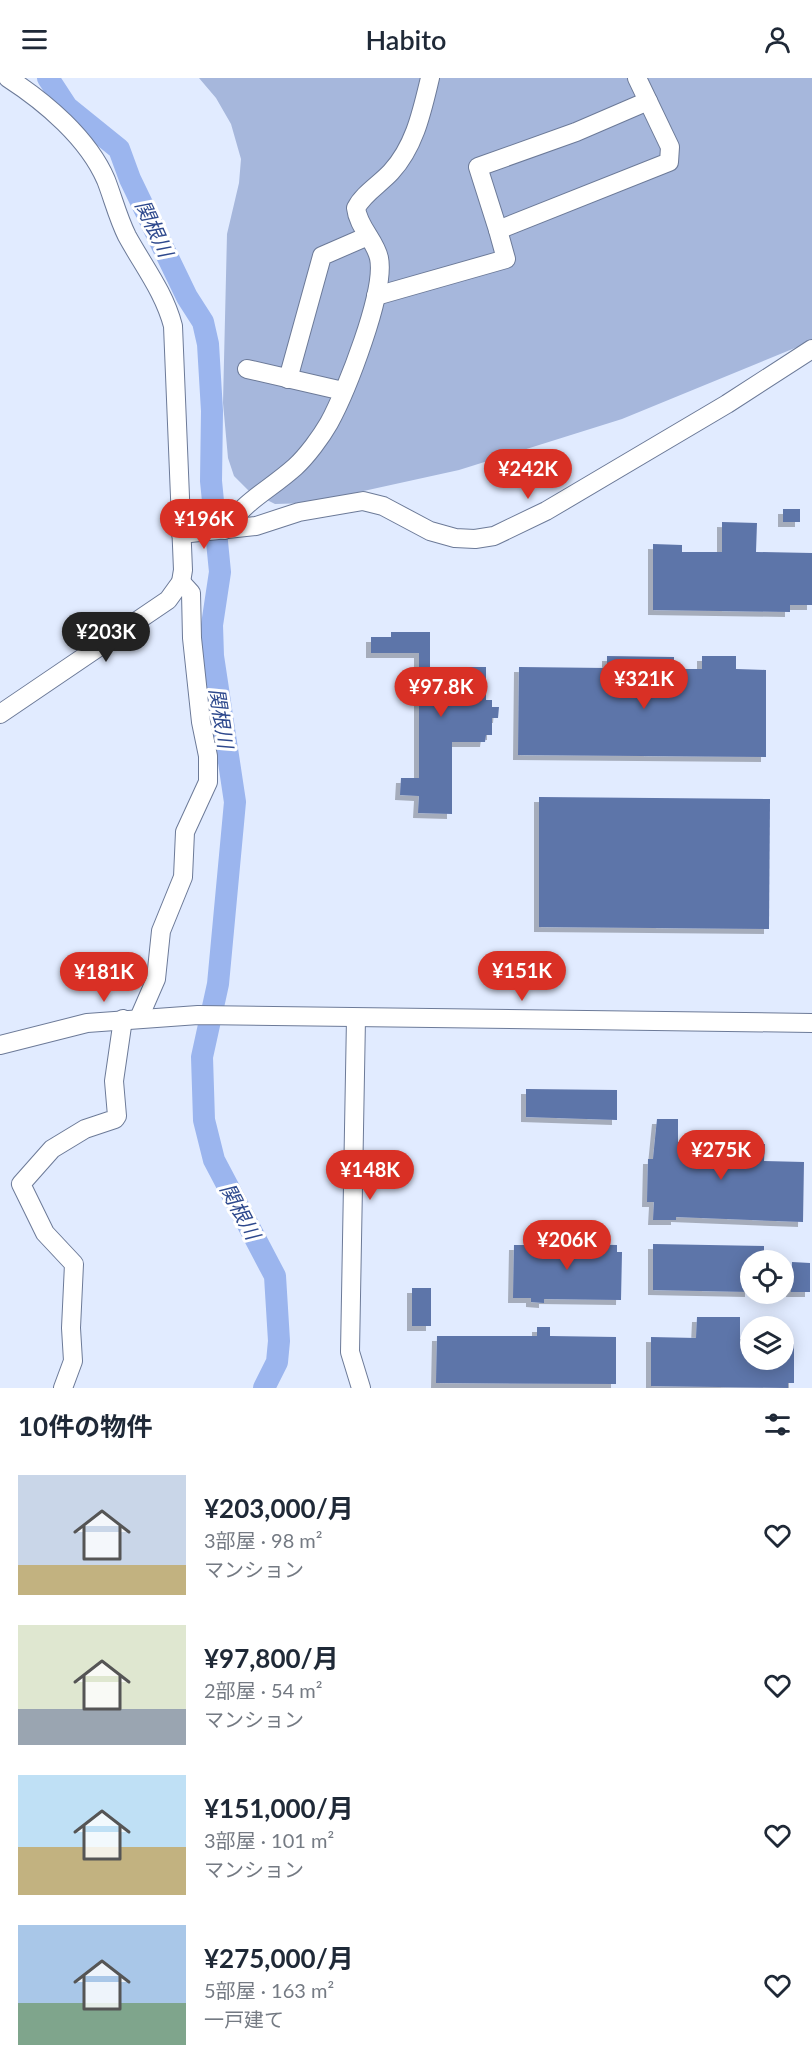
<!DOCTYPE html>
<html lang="ja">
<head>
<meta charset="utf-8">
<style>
	:root { --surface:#fff; --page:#f6f6f7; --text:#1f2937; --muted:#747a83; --accent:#d93025 }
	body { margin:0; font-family:Lato,"Noto Sans JP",sans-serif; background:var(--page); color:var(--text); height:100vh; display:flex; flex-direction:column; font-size:22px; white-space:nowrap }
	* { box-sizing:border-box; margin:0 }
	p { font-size:20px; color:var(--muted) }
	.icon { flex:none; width:33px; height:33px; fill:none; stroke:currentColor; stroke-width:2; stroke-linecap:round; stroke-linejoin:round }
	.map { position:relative; height:1310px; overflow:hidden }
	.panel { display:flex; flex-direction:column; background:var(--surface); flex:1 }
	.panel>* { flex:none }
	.controls { position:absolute; left:740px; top:1172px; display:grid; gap:12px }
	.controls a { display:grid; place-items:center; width:54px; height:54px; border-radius:50%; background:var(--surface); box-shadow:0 3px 15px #0003; font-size:30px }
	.price { position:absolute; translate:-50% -51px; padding:0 14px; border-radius:21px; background:var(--accent); color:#fff; font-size:20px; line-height:39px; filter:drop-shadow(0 2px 3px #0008) }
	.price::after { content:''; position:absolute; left:50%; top:36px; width:18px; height:14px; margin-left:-9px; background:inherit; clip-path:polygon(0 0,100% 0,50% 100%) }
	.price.active { background:#222; color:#fff }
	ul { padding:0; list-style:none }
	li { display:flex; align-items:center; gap:18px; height:150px; padding:0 18px }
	li span { display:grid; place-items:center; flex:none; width:168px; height:120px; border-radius:0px; color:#555 }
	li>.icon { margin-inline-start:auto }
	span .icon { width:72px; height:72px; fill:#fffc; stroke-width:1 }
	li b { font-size:26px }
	h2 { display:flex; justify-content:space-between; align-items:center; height:72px; padding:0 18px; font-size:26px }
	header { display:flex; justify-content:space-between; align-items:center; height:78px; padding:0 18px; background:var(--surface); font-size:27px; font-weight:600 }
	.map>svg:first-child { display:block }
	.green { fill:#a6b7dc }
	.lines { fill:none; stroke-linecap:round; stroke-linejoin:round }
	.river { stroke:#9bb5ee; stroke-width:22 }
	.building { fill:#5d74a9; filter:url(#shadow) }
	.minor-casing { stroke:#6c7a98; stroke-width:20 }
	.minor { stroke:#fff; stroke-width:18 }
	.labels { text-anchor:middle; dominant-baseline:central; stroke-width:6; stroke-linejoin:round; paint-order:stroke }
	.water-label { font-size:20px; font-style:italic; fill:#2e498d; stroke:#fff }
</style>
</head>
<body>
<header><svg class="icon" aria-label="menu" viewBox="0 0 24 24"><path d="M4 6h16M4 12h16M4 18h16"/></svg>Habito<svg class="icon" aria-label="person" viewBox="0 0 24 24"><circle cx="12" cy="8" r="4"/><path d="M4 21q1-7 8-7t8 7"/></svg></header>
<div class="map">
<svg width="812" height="1310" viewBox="0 0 812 1310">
	<defs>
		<filter id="shadow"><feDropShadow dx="-5" dy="5" stdDeviation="0" flood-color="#0004"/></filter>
	</defs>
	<rect width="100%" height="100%" fill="#e1ebff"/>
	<!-- green -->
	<path class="green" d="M199,0h613v263l-190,78 -163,51 -150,33 -34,1 -26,-13 -15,-15 -6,-18 -5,-55 4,-169 12,-51 2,-24 -10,-35 -15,-26z"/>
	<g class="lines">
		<!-- river -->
		<path class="river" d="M48,0l19,29 52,42 11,30 57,118 16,25 5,22 4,67 -1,70 9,91 -8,53 1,31 22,146 -17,182 -16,73 2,63 10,40 61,116 4,65 -2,21 -13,26"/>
	</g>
	<!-- building -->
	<g class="building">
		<rect x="783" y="431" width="17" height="13"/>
		<path d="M722,444l35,1 -1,29 56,1v52h-22v7l-137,-2v-66l29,1v7h40z"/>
		<path d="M391,554h39v35h56v33h6v7h7l-1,11h-6v17h-6l-1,7h-33v72l-34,-1 1,-17 -19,-1 1,-17h18v-125h-48v-16h20z"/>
		<path d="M607,578l67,1v12h28v-13h34v13l30,1v87l-248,-2 1,-88 88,1z"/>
		<path d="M539,719l231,2 -1,130 -230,-2z"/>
		<path d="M526,1011l91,1v30l-91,-3z"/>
		<path d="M657,1041h21v23l87,2 -1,17 40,1 -1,60 -127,-5v3h-23l1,-18h-7l1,-43h5z"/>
		<path d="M532,1161h28v5l57,1v7h5l-1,48 -77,-1v4l-13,-1v-4h-18l1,-53h18z"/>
		<path d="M653,1166l111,2v14h-14v32l-97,-2z"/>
		<path d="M792,1184l18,1v29h-19z"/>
		<rect x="412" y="1210" width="19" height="38"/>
		<path d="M697,1239h43v22h10v20h33v-15h11v39h-6v5l-137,-2v-49l45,1z"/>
		<path d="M537,1249h13v9l66,1v47l-180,-1 1,-47h100z"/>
	</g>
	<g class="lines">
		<defs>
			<g id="minor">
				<path d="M498,152l-20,-63 98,-35 72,-31"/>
				<path d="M376,218l130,-37 -8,-29 171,-68 1,-15 -33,-69"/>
				<path d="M247,291l96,22"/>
				<path d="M288,301l34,-123 46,-20"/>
				<path d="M224,452c24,-32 44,-39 71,-63 12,-11 26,-30 34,-44 17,-31 57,-132 50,-165 -4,-18 -21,-31 -23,-50 7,-14 24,-24 35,-36 24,-26 31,-61 39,-94"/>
				<path d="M181,456l75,-8 43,-14 64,-11 20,5 47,25 25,7 20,1 19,-3 52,-25 181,-107 85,-55"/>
				<path d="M0,636l168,-114 13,-18 2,-12 -10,-244c-9,-34 -29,-59 -46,-90 -9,-18 -14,-38 -21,-56 -18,-42 -61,-78 -98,-102"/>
				<path d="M139,940l17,-39 5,-48 22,-54 2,-45 23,-50v-26l-7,-34 -9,-84 -1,-45 -10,-11"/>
				<path d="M356,940l-6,334 11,36"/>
				<path d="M0,967l87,-22 111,-8 614,8"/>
				<path d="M63,1310l10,-27 -2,-33 3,-64 -29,-31 -24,-49 31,-35 33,-20 30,-10 2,-3 -3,-35 9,-62"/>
			</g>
		</defs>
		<!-- minor casing -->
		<use href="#minor" class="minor-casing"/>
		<!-- minor -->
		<use href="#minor" class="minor"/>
	</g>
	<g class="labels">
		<!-- water labels -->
		<g class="water-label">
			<text transform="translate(155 150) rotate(65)">関根川</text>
			<text transform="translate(222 640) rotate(81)">関根川</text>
			<text transform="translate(241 1133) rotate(62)">関根川</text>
		</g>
	</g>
</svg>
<div class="controls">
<a><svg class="icon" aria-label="locate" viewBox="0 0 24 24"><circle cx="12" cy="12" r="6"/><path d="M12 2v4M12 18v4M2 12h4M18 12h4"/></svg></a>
<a><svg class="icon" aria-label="layers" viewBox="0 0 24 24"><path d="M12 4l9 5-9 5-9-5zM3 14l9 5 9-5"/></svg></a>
</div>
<b class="price" style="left:528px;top:422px">¥242K</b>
<b class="price" style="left:204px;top:472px">¥196K</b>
<b class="price active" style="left:106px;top:585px">¥203K</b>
<b class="price" style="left:644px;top:632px">¥321K</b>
<b class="price" style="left:441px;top:640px">¥97.8K</b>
<b class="price" style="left:522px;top:924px">¥151K</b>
<b class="price" style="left:104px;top:925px">¥181K</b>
<b class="price" style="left:721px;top:1103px">¥275K</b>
<b class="price" style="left:370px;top:1123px">¥148K</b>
<b class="price" style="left:567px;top:1193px">¥206K</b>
</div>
<section class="panel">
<h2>10件の物件<svg class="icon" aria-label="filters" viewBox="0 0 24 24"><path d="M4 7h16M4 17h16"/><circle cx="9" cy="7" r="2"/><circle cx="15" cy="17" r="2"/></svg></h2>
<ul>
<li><span style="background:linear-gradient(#c9d6e8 75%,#c2b280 0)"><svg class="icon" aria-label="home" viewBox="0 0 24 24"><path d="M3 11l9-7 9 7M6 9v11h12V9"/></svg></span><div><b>¥203,000/月</b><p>3部屋 · 98 m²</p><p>マンション</p></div><svg class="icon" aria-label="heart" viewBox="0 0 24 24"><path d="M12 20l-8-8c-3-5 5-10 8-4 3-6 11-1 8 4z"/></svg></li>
<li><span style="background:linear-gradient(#dfe7d0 70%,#9aa5b1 0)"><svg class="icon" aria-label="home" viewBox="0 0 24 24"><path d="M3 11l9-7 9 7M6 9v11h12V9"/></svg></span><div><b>¥97,800/月</b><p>2部屋 · 54 m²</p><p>マンション</p></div><svg class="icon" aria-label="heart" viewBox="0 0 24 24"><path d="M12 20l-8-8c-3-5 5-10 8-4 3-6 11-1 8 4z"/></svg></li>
<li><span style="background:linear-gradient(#bfe0f5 60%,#c2b280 0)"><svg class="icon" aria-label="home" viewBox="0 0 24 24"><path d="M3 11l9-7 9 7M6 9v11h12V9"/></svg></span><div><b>¥151,000/月</b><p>3部屋 · 101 m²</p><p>マンション</p></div><svg class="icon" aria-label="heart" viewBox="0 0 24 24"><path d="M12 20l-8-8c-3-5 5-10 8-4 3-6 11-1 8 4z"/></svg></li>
<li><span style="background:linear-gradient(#a9c7e8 65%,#7fa58c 0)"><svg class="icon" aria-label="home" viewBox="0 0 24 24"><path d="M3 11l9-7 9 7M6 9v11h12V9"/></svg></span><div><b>¥275,000/月</b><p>5部屋 · 163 m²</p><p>一戸建て</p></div><svg class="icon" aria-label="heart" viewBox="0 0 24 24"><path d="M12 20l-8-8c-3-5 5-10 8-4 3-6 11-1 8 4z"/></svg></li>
</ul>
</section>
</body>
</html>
